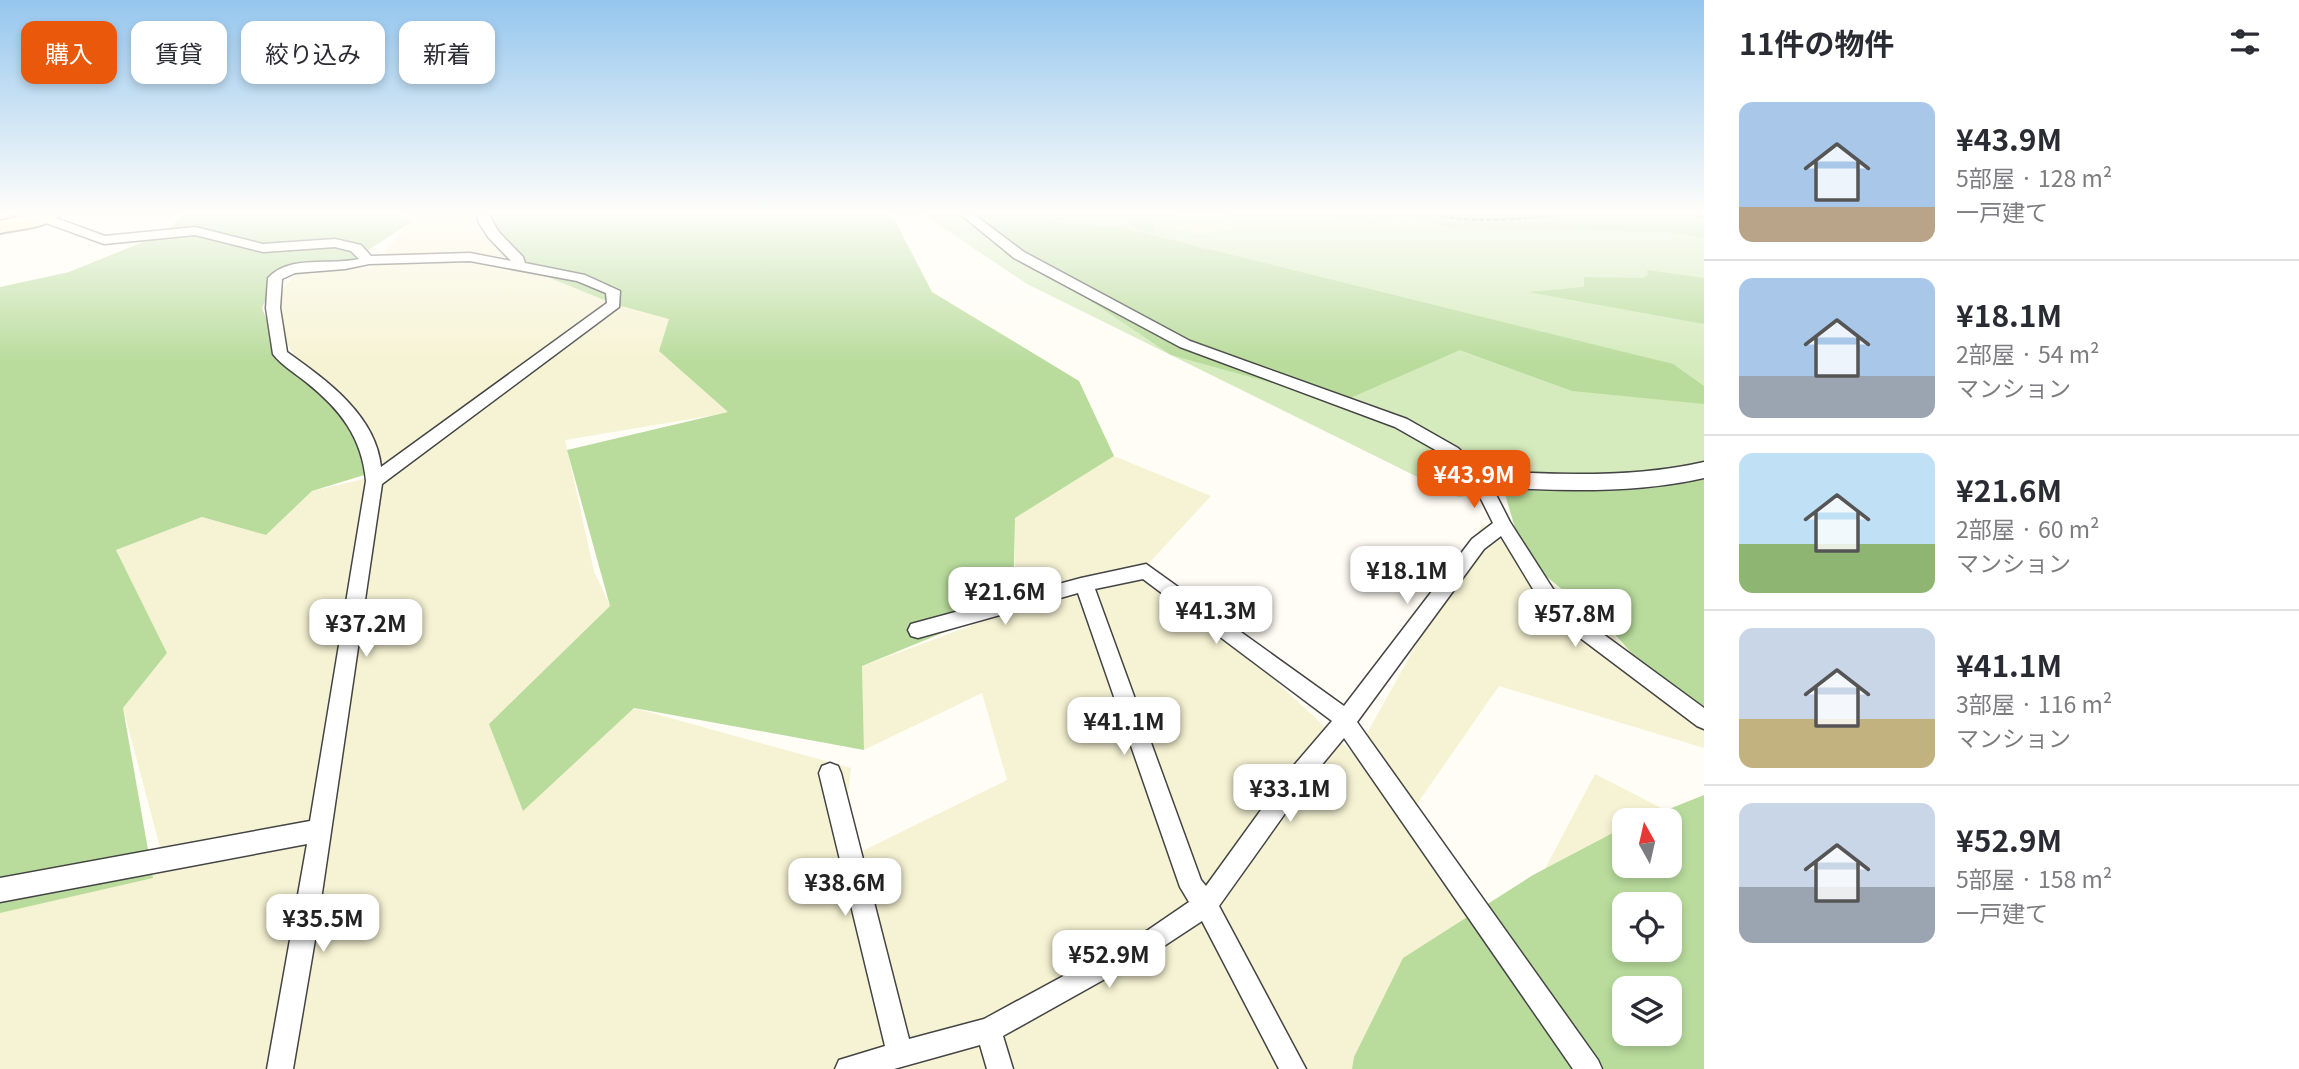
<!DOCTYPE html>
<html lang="ja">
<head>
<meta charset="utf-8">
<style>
	:root { --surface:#fff; --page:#f7f7f7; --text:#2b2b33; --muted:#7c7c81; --line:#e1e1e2; --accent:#ea580c }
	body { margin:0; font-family:Georgia,"Noto Sans JP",serif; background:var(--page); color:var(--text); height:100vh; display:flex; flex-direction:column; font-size:26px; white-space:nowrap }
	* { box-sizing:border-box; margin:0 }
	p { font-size:23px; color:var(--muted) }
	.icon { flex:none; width:38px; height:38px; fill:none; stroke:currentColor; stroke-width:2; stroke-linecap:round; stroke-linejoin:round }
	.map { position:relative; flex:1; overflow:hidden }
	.sheet { display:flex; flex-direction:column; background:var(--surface); width:595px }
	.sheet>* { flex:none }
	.guide { position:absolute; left:21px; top:21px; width:665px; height:63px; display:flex; gap:14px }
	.needle { width:46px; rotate:352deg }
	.fabs { position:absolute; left:1612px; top:808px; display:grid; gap:14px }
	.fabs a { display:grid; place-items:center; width:70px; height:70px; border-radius:14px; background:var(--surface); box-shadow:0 4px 10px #0003; font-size:35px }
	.price { position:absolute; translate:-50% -60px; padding:0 16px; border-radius:14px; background:#fff; color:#222; font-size:23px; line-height:46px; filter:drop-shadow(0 2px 4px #0008) }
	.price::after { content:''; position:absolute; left:50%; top:42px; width:21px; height:16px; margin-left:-10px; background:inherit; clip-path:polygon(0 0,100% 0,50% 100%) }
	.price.active { background:var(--accent); color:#fff }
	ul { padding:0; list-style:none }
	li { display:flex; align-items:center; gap:21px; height:175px; padding:0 35px }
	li+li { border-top:2px solid var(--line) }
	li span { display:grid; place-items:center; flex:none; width:196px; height:140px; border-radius:14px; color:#555 }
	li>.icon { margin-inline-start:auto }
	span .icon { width:84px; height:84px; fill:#fffc; stroke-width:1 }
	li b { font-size:30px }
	h2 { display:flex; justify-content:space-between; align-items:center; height:84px; padding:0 35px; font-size:30px }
	.chip { padding:0 24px; border-radius:14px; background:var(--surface); box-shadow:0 4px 10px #0003; font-size:24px; line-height:63px }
	.chip.active { background:var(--accent); color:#fff }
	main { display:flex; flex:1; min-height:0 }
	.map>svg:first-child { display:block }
	.farmland { fill:#f6f3d4; fill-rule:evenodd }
	.green { fill:#d5ebbd }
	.forest { fill:#b9dc9c; fill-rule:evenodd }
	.pitch { fill:#e6f2cf }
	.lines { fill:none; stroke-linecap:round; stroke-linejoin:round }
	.minor-casing { stroke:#444; stroke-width:3 }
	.tertiary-casing { stroke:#444; stroke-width:3 }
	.secondary-casing { stroke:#333; stroke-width:4 }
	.path { stroke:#333; stroke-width:2; stroke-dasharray:5 2.5; stroke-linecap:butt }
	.minor { fill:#fff; fill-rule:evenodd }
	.tertiary { fill:#fff; fill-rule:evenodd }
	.secondary { fill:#fff6b0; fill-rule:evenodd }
</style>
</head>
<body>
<main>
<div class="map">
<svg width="1704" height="1069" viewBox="0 0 1704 1069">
	<rect width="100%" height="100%" fill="#fffdf5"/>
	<!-- farmland -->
	<path class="farmland" d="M395,213h84l-1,13 36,40 156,53 69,92 -174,29 29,131 16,35 -120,118 33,86 111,-102 217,60 -11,94 167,-82 -25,-87 -118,57 -2,-84 154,-57 -2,-106 100,-47 97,40 -62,67 206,192 128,-231 221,190v34l-205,-62 -91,131 103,116 84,-159 109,56v239h-1704v-164l161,-54 -38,-143 44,-55 -51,-103 86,-33 64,18 46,-44 65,-15 -80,-116 -19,-32 3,-38 22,-23 68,1 41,-47zM1624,821h46v45h-46zM1624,905h46v45h-46zM1624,989h46v45h-46z"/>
	<!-- green -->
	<path class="green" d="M921,213h783v295l-200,-17 -46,6 -431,-213z"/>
	<!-- forest -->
	<g class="forest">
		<path d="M184,213h211l18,8 -71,46 -67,11 -13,30 18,46 45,36 49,82 -62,19 -46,44 -64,-18 -86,33 51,103 -44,55 30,170 -153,35v-626l69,-15 96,-39z"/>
		<path d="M486,213h405l41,79 147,89 35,75 -99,62 -2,86 -151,62 2,84 -230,-42 -111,103 -34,-87 121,-118 -43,-156 161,-38 -69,-61 10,-32 -55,-15 -96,-39z"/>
		<path d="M960,213h84l10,9 65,5 554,137 31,22v18l-132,-13 -112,-41 -119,52 -170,-47z"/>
		<path d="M1121,213h32l-2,6 5,14 -19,-4z"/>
		<path d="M1318,213h386v25l-34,-6 -220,-4 -42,-12 -36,7 -28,-3z"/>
		<path d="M1647,270l57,8v46l-176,-32 56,-5v-10l58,1 6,-3z"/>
		<path d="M1704,478v250l-37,-35 -56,-63 -87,-72 -20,-67c61,-1 142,5 200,-13z"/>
		<path d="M1704,795v274h-352l2,-12 49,-99 130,-83 91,-48v39h46v-45h-31zM1624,905h46v45h-46zM1624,989h46v45h-46z"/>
	</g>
	<!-- pitch -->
	<path class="pitch" d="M1199,213h18l11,4 6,12 -36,6 -23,-7 -1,-12z"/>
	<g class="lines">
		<defs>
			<g id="minor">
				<path d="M5,213h20l-6,4z"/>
				<path d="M42,213l63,23 90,-9 68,17 72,-5 26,6 10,11 99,-3 41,8 -23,-24 -9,-14 -3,-10h12l10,18 25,26 2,6 60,12 35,16 -1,16 -237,177 -66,450 -23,135h-26l40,-225 -307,58v-24l310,-57 56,-340c-4,-44 -26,-72 -60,-99 -11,-9 -25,-17 -33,-28l-7,-46 2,-30c22,-24 63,-12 91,-19l-8,-8 -16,-4 -72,5 -68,-17 -91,9 -66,-24 -2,-3zM470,261l107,20 29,12 1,10 -226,164c-5,-52 -55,-87 -94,-115l-7,-44 2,-29 13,-6 50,-4 24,-5z"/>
				<path d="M959,213h13l52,39 166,89 217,78 51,29 28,27 24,47 43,67 16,20 135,99v21l-7,-3 -142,-107 -16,-20 -38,-63 -17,13 -127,173 241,338 4,9h-29l-229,-331 -38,46 -87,122 87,163h-27l-77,-148 -38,25 -161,90 10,33h-26l-7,-24 -86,24h-59l4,-9 46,-14 -66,-273 3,-7 8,-3 8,3 3,7 68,266 75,-20 164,-89 41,-28 -9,-15 -102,-294 -160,45 -7,-2 -3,-6 3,-6 170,-46 65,-14 198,142 128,-167 21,-16 -20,-40 -27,-27 -51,-29 -215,-80 -166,-89zM1143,579l189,142 -42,49 -84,116 -5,-6 -106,-291z"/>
			</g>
			<path id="tertiary" d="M1704,462v16c-74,17 -149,12 -224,9l-8,-2 -3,-6 3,-6 8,-2c75,3 150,8 224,-9z"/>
			<path id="secondary" d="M37,213h25c-13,15 -43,16 -62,20v-12z"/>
		</defs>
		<!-- minor casing -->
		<use href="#minor" class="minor-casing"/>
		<!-- tertiary casing -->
		<use href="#tertiary" class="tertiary-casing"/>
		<!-- secondary casing -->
		<use href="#secondary" class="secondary-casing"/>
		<!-- path -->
		<g class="path">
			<path d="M1427,213c51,13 105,4 157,0"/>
			<path d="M1678,213l26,4"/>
		</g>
		<!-- minor -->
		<use href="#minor" class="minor"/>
		<!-- tertiary -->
		<use href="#tertiary" class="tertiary"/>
		<!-- secondary -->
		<use href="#secondary" class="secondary"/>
	</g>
	<!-- sky -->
	<linearGradient id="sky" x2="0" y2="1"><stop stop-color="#95c6ee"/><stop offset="0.59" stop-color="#fffefa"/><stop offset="1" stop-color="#fffefa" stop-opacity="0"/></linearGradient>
	<rect width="1704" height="362" fill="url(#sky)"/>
</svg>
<div class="fabs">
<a><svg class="needle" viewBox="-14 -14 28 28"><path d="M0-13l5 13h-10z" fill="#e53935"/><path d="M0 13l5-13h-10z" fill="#7c7c81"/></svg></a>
<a><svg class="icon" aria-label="locate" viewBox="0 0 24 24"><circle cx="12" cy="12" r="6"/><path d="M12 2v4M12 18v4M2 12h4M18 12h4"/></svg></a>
<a><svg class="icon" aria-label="layers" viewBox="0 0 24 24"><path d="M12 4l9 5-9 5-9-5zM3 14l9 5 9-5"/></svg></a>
</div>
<b class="price active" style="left:1474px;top:510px">¥43.9M</b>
<b class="price" style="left:1407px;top:606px">¥18.1M</b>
<b class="price" style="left:1005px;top:627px">¥21.6M</b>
<b class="price" style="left:1216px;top:646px">¥41.3M</b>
<b class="price" style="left:1575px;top:649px">¥57.8M</b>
<b class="price" style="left:366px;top:659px">¥37.2M</b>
<b class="price" style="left:1124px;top:757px">¥41.1M</b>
<b class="price" style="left:1290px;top:824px">¥33.1M</b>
<b class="price" style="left:845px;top:918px">¥38.6M</b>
<b class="price" style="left:323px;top:954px">¥35.5M</b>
<b class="price" style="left:1109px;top:990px">¥52.9M</b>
<div class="guide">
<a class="chip active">購入</a>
<a class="chip">賃貸</a>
<a class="chip">絞り込み</a>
<a class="chip">新着</a>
</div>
</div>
<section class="sheet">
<h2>11件の物件<svg class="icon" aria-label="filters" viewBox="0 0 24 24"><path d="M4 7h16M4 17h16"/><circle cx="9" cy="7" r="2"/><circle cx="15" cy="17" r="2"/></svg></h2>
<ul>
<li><span style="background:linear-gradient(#a9c7e8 75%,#b9a48a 0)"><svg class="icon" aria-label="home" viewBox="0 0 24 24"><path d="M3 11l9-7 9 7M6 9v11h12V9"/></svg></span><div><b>¥43.9M</b><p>5部屋 · 128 m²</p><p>一戸建て</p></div></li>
<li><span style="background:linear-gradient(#a9c7e8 70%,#9aa5b1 0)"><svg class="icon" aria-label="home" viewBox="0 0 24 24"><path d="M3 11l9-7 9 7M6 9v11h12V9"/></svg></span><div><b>¥18.1M</b><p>2部屋 · 54 m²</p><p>マンション</p></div></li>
<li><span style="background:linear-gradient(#bfe0f5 65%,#8fb573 0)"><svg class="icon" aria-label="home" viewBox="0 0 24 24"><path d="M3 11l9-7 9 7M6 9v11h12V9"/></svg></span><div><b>¥21.6M</b><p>2部屋 · 60 m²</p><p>マンション</p></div></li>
<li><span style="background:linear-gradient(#c9d6e8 65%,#c2b280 0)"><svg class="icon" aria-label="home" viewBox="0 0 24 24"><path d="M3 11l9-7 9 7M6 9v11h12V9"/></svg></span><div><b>¥41.1M</b><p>3部屋 · 116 m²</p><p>マンション</p></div></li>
<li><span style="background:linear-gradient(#c9d6e8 60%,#9aa5b1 0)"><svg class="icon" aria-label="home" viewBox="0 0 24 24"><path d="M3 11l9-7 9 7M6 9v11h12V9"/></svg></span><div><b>¥52.9M</b><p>5部屋 · 158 m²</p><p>一戸建て</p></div></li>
</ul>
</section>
</main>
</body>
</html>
